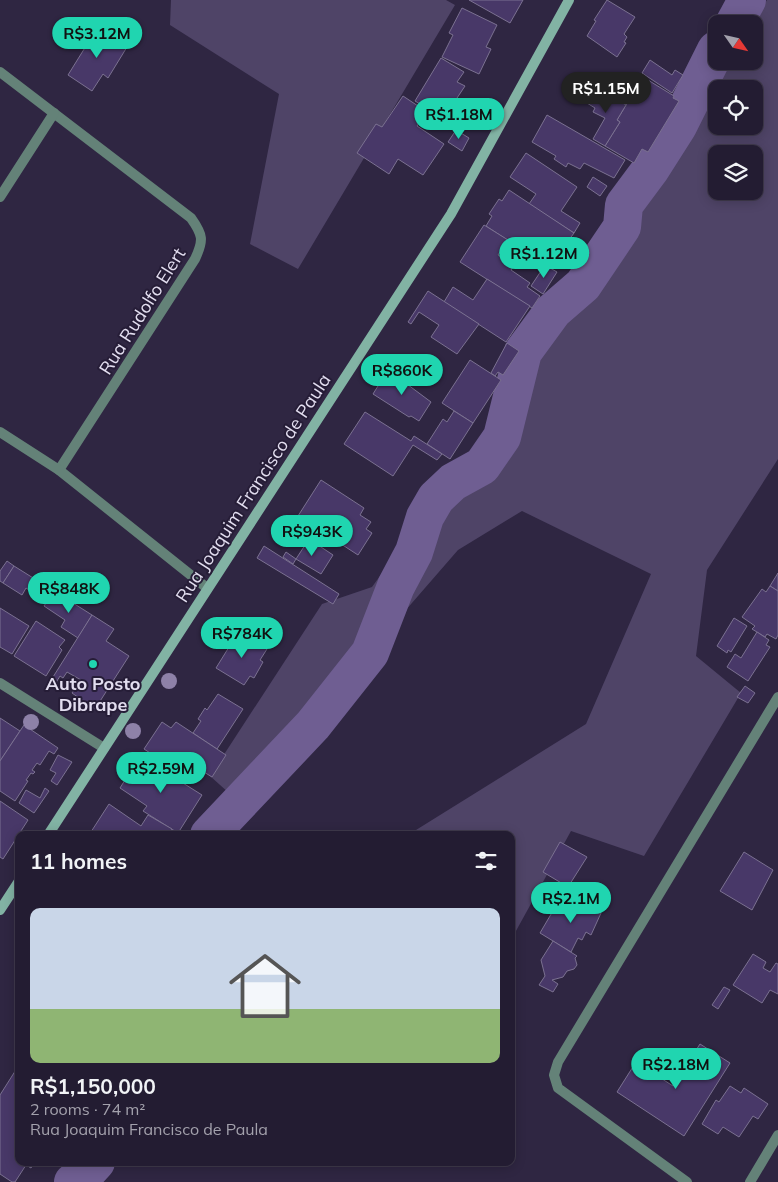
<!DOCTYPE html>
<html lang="en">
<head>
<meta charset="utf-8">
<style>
	:root { --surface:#231c32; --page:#2f293e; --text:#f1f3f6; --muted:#a3a1ac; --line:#403a4d; --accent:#20d5b0 }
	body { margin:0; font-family:Mulish,sans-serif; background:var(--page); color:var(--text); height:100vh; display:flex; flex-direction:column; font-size:19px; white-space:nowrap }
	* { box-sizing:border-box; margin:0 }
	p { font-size:16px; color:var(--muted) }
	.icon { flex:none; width:28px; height:28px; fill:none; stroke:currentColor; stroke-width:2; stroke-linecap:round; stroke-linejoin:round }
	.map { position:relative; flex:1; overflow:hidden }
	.details { position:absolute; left:15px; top:831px; width:500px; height:335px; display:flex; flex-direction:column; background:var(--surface); border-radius:10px; box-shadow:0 2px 12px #0003,0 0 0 1px var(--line) }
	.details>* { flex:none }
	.needle { width:32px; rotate:124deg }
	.buttons { position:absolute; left:708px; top:15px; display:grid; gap:10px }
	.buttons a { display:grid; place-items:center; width:55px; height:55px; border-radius:10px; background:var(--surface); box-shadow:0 2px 12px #0003,0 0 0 1px var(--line); font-size:25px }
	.price { position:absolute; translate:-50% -42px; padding:0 11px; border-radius:18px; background:var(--accent); color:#111; font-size:16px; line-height:32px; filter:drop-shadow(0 1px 2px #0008) }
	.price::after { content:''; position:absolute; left:50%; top:30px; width:15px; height:11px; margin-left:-8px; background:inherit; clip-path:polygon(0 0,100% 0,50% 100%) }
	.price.current { background:#222; color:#fff }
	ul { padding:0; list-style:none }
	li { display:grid; align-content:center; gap:10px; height:265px; padding:0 15px }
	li+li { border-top:1px solid var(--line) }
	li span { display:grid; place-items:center; height:155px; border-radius:10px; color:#555 }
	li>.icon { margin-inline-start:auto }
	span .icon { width:90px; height:90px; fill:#fffc; stroke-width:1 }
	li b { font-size:21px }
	h2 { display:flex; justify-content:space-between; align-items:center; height:60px; padding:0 15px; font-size:21px }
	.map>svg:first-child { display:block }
	.green { fill:#4f4467; fill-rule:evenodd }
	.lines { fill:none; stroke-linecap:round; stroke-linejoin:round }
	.river { stroke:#6f5e92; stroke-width:38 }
	.building { fill:#483868; stroke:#7b7191 }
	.minor { stroke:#648278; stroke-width:10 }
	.secondary { stroke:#82b3a4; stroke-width:10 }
	.tree { fill:#8e81a8 }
	.poi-dot { fill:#20d5b0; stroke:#261d37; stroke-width:2 }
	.labels { text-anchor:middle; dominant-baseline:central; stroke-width:4; stroke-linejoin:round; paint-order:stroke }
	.street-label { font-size:18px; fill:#e3def0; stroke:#261d37 }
	.poi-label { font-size:18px; font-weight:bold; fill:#e3def0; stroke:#261d37 }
</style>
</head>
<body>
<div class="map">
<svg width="778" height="1182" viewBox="0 0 778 1182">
	<rect width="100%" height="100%" fill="#2f2642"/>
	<!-- green -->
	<g class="green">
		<path d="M171,0h275l9,5 -157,264 -48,-25 29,-150 -109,-69z"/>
		<path d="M767,0h11v459l-71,111 -11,86 45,37 -97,163 -73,-25 -60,109v-105h-96l1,-5 170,-106 65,-150 -129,-63 -64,39 -219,252 -29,-26 112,-172 50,-17 103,-142 252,-384h27v-37h-3zM716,89h38v37h-38zM716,154h38v37h-38z"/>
	</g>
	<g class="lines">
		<!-- river -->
		<g class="river">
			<path d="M734,24l13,-24"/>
			<path d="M209,835l104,-110 57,-72 26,-67 18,-34 11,-35 11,-19 17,-16 29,-16 20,-29 21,-85 30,-41 30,-26 39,-58 2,-22 26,-35 28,-44 38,-76"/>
			<path d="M73,1182l13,-9 10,-11"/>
		</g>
	</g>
	<!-- building -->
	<g class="building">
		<path d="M469,0h54l-13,23z"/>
		<path d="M607,0l28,17 -11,17 3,3 -3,5 2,1 -9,14 -30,-21 9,-15 -2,-1z"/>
		<path d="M462,8l35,17 -11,22 5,2 -12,25 -37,-17 11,-22 -4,-2z"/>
		<path d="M93,26l34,21 -19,31 -5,-4 -11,17 -24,-16 23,-37 -3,-2z"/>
		<path d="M127,28l9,6 -4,6 -9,-5z"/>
		<path d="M441,58l23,14 -7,10 8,4 -8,12 6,3 -11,17 -4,-2 -2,3 -31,-18z"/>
		<path d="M650,60l22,15 3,-5 8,5 -11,18 -30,-20z"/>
		<path d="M643,77l31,19 -1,2 6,3 -31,51 -6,-3 -8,14 -29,-17 15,-24 -3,-2z"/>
		<path d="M596,88l30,17 -9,15 3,2 -15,24 -12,-7 12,-21 -12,-6 2,-4 -8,-5z"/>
		<path d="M403,96l24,16 -10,14 27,18 -21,31 -25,-16 -9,15 -32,-21 19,-29 6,3z"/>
		<path d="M547,115l78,45 -11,18 -30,-15 -4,6 -12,-6 -2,4 -12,-8 2,-3 -24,-14z"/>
		<path d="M456,130l13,8 -7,13 -14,-9z"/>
		<path d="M526,153l51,34 -16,24 19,12 -6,10 -45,-29 7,-10 -26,-17z"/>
		<path d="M593,177l14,9 -7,10 -13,-9z"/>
		<path d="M509,190l65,43 -25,34 -63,-41 6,-10 -3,-2 10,-15 3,2z"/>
		<path d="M484,225l24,15 -10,15 16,10 -3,5 19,13 -3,4 13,9 -8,12 -72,-46z"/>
		<path d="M562,251l13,8 -5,9 -13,-9z"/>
		<path d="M545,265l12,7 -14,22 -12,-8z"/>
		<path d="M487,279l43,27 -24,36 -62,-40 9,-15 20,13z"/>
		<path d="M428,291l51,33 -22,30 -26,-17 8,-12 -20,-13 -8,12 -3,-2z"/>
		<path d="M507,343l12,8 -16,24 -5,-3 -3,4 -4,-3z"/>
		<path d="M470,360l31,20 -28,43 -31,-20z"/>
		<path d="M388,370l43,32 -12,19 -8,-5 -2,1 -36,-23z"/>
		<path d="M454,411l19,12 -23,36 -23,-15 16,-25 4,3z"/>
		<path d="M365,412l46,29 3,-5 28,18 -5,6 -24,-15 -20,31 -49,-32z"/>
		<path d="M321,480l43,28 -4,7 11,7 -5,7 6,4 -14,22 -60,-39z"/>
		<path d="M309,539l24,16 -12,19 -25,-15 -3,5 -10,-7 3,-5 10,7z"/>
		<path d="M264,546l75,48 -6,10 -76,-46z"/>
		<path d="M7,561l7,5 -11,17 -3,-2v-10z"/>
		<path d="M14,566l40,25 -7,11 -21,-14 -4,7 -19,-12z"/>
		<path d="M778,573v18l-8,-5z"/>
		<path d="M770,586l8,5v44l-2,4 -9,-5 -2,3 -13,-8 3,-3 -13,-9 20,-28 4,3z"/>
		<path d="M54,591l38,24 -14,23 -17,-11 4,-7 -21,-14z"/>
		<path d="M0,608l29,18 -17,28 -12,-7z"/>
		<path d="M92,615l22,14 -8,12 23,15 -34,53 -23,-16 9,-13 -14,-8 -4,6 -3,-2 -6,10 1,3 -7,-4z"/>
		<path d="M734,618l13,8 -16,26 -3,-2 -1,3 -10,-7z"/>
		<path d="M36,621l29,19 -6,7 3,3 -16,26 -32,-20z"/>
		<path d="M239,631l28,18 -7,11 3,2 -9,16 -4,-2 -6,9 -28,-17z"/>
		<path d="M757,632l12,8 -3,5 4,2 -22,34 -21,-14 8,-13 6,4z"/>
		<path d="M745,686l10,7 -7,10 -11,-6z"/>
		<path d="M218,694l25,15 -26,40 -24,-16 8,-12 -3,-2 7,-11 2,2z"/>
		<path d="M0,718l20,13 -20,30z"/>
		<path d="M162,722l9,6 5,-6 50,33 -14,22 -21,-13 -7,11 -40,-26z"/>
		<path d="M24,725l34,23 -4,6 -5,-3 -9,14 -3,-2 -5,7 3,2 -2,2 -2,-1 -5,7 2,1 -13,20 -15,-10v-30z"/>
		<path d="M58,755l14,7 -15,23 -6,-4 5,-8 -6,-3z"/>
		<path d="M140,756l62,39 -24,38 -35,-22 4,-5 -27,-18z"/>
		<path d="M45,788l4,3 -15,22 -15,-10 7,-13 14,8z"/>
		<path d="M0,801l28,19 -25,39 -3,-2z"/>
		<path d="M109,804l32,22 7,-11 24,14 -4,6h-79z"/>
		<path d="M560,842l27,15 -19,30 -25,-15z"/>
		<path d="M744,852l29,18 -21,40 -32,-19z"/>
		<path d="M577,897l24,16 -10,22 -5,-3 -4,8 -4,-2 -7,14 -31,-19 17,-29 12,7z"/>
		<path d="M553,941l24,15 -2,2 2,7 -3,4 -7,2 -4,6 -11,3 6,4 -5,8 -14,-7 6,-9 -4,-16z"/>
		<path d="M753,954l13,8 -3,6 7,4 6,-9 2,1v30l-8,-4 -8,13 -29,-18z"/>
		<path d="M724,987l6,3 -12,19 -6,-4z"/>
		<path d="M700,1044l30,19 -46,73 -67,-44 19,-30 37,24z"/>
		<path d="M19,1065v97h16l-4,6 -5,-3 -11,17h-3l-12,-8v-79z"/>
		<path d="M730,1086l11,7 3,-5 24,16 -10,15 -5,-3 -14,21 -16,-10 -5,7 -16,-10 14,-24 3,2z"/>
	</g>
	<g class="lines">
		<!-- minor -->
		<g class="minor">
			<path d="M0,72l191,146c12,17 13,22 4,41l-136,211"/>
			<path d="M0,197l54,-84"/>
			<path d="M0,432l59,38 148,118"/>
			<path d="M0,683l104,65"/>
			<path d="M687,1182l-129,-94 -4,-13 4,-13 220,-365"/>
			<path d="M750,1182l28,-47"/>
		</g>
		<!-- secondary -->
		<g class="secondary">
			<path d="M48,835l403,-621 118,-214"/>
			<path d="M0,910l19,-29"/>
		</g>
	</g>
	<!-- trees -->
	<g class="tree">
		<circle cx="169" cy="681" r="8"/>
		<circle cx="31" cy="722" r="8"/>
		<circle cx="133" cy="731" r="8"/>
	</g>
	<!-- markers -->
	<circle class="poi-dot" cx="93" cy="664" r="5"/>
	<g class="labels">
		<!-- street labels -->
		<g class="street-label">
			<text transform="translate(142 311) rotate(-58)">Rua Rudolfo Elert</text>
			<text transform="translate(253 488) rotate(-57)">Rua Joaquim Francisco de Paula</text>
		</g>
		<!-- poi labels -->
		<g class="poi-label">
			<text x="93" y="683">Auto Posto<tspan x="93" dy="21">Dibrape</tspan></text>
		</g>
	</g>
</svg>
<div class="buttons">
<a><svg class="needle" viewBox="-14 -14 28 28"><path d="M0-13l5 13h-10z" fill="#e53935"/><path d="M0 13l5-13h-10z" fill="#a3a1ac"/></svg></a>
<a><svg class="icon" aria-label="locate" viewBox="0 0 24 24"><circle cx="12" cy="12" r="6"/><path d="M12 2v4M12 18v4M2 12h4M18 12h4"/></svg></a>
<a><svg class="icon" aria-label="layers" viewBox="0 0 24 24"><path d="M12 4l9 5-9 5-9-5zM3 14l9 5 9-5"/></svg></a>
</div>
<b class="price" style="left:97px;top:59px">R$3.12M</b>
<b class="price current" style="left:606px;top:114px">R$1.15M</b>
<b class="price" style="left:459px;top:140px">R$1.18M</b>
<b class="price" style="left:544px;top:279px">R$1.12M</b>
<b class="price" style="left:402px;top:396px">R$860K</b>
<b class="price" style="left:312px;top:557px">R$943K</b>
<b class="price" style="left:69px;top:614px">R$848K</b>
<b class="price" style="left:242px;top:659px">R$784K</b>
<b class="price" style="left:161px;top:794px">R$2.59M</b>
<b class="price" style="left:571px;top:924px">R$2.1M</b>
<b class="price" style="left:676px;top:1090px">R$2.18M</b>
<section class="details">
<h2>11 homes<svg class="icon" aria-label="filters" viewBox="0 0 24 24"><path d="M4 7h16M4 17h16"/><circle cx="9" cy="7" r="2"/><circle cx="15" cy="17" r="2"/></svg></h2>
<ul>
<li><span style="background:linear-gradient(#c9d6e8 65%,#8fb573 0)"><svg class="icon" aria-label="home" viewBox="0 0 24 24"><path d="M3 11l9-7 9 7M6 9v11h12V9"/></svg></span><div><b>R$1,150,000</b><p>2 rooms · 74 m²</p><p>Rua Joaquim Francisco de Paula</p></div></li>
</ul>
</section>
</div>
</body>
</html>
